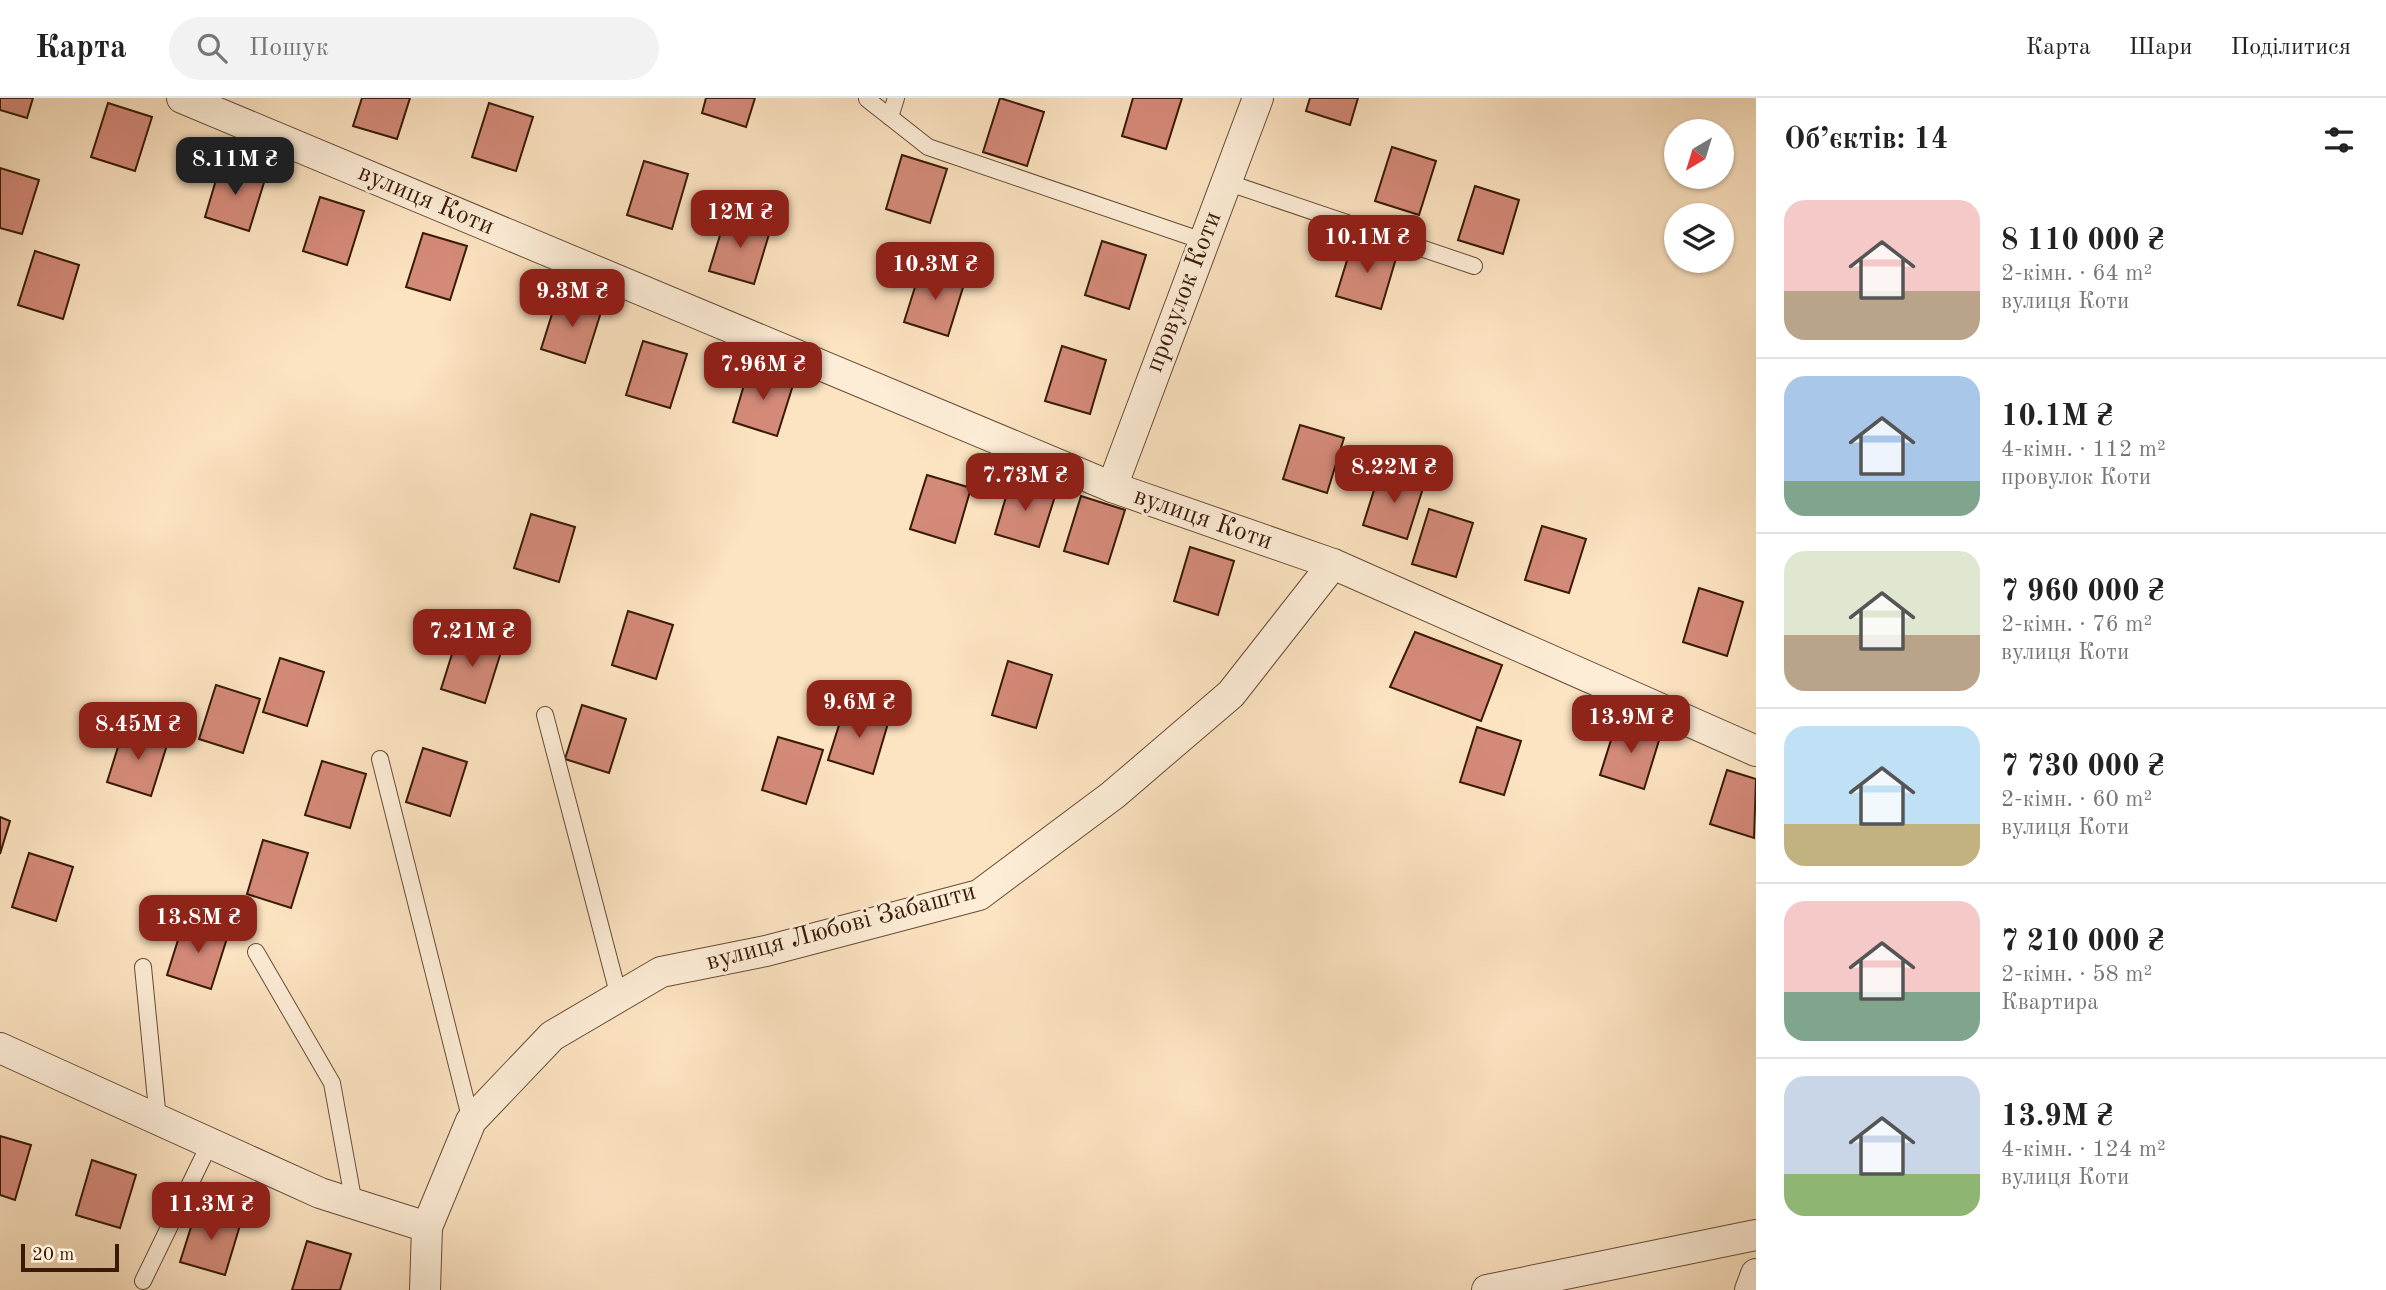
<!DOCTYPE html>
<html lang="uk">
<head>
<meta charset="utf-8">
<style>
	:root { --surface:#fff; --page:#f2f2f2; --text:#222; --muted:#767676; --line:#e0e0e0; --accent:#8f2418 }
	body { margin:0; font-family:"Old Standard TT",serif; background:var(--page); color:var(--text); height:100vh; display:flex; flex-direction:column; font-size:26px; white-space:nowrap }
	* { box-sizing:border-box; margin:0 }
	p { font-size:23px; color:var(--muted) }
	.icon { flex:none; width:38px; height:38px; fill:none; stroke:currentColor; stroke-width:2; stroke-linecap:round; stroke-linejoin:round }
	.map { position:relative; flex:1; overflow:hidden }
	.side { display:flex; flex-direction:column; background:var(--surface); width:630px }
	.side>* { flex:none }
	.needle { width:46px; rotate:218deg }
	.buttons { position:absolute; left:1664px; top:21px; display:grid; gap:14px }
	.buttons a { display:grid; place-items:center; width:70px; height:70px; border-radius:50%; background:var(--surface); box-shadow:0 2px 5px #0004; font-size:35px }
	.scale { position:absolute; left:21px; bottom:18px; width:98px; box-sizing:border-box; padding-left:7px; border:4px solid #381a07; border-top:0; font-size:19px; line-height:24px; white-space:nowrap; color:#381a07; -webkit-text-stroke:5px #fdedd7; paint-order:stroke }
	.price { position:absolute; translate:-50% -60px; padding:0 16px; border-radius:14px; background:var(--accent); color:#fff; font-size:23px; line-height:46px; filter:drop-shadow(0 2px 4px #0008) }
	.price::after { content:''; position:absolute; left:50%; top:42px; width:21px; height:16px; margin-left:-10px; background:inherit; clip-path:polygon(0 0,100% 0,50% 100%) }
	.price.selected { background:#222; color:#fff }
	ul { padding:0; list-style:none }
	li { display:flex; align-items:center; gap:21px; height:175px; padding:0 28px }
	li+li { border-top:2px solid var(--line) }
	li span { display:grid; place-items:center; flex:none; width:196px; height:140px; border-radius:21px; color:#555 }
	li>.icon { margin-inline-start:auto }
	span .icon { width:84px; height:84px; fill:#fffc; stroke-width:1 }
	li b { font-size:30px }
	h2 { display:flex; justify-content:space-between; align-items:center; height:84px; padding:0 28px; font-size:30px }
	header { display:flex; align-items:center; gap:42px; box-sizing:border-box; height:98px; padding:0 35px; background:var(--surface); border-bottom:2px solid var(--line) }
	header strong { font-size:33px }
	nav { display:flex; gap:38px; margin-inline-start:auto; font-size:24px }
	.search { width:490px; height:63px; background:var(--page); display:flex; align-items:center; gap:18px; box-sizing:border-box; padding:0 24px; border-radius:38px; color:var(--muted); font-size:26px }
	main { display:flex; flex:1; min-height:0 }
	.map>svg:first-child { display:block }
	.building { fill:#d48a79; stroke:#381a07; stroke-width:2 }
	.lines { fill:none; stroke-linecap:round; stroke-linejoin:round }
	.lane-casing { stroke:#694c36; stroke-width:18 }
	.street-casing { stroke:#694c36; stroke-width:32 }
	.lane { stroke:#fdedd7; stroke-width:16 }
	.street { stroke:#fdedd7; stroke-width:30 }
	.labels { text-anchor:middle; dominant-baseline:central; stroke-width:6; stroke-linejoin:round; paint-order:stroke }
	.street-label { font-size:26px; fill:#381a07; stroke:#fdedd7 }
</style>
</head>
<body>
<header>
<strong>Карта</strong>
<div class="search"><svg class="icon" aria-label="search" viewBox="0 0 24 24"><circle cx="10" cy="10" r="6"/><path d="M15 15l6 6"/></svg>Пошук</div>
<nav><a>Карта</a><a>Шари</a><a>Поділитися</a></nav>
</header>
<main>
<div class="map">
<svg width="1756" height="1192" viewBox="0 0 1756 1192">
	<rect width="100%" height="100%" fill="#fce3c1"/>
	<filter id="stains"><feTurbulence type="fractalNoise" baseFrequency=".00286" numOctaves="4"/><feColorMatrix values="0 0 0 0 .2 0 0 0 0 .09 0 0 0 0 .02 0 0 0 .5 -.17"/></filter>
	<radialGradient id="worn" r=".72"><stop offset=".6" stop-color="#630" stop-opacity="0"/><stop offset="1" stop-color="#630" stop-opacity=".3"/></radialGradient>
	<!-- building -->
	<g class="building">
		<path d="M0,0h33l-6,20 -27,-8z"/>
		<path d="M362,0h48l-13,41 -44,-13z"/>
		<path d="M706,0h49l-9,29 -44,-14z"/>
		<path d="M1000,0l44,14 -17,54 -44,-14z"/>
		<path d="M1133,0h49l-16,51 -44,-13z"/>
		<path d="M1310,0h48l-8,27 -44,-14z"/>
		<path d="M108,5l44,14 -17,54 -44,-14z"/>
		<path d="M489,5l44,14 -17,54 -44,-14z"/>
		<path d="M1392,49l44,14 -17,54 -44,-14z"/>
		<path d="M902,57l45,14 -17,54 -44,-14z"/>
		<path d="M644,63l44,13 -16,55 -45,-14z"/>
		<path d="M221,65l45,13 -17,55 -44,-14z"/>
		<path d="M0,70l39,12 -17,54 -22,-6z"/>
		<path d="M1475,88l44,14 -16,54 -45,-14z"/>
		<path d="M320,99l44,14 -17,54 -44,-14z"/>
		<path d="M726,118l44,15 -16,53 -45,-13z"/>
		<path d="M423,135l44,13 -17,54 -44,-13z"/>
		<path d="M1102,143l44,14 -17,54 -44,-14z"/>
		<path d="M1353,143l44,14 -16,54 -45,-13z"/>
		<path d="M35,153l44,14 -16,54 -45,-14z"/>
		<path d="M921,170l44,13 -17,55 -44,-14z"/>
		<path d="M558,197l44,14 -17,54 -44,-14z"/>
		<path d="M643,243l44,13 -17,54 -44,-13z"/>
		<path d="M1062,248l44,14 -16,54 -45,-13z"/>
		<path d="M749,270l45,14 -17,54 -44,-14z"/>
		<path d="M1300,327l44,13 -17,55 -44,-14z"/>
		<path d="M1380,373l44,14 -17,54 -44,-14z"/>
		<path d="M927,377l44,13 -16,55 -45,-14z"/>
		<path d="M1011,382l45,13 -17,54 -44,-13z"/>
		<path d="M1081,398l44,14 -17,54 -44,-13z"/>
		<path d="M1429,411l44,14 -17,54 -44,-13z"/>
		<path d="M531,416l44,13 -16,55 -45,-14z"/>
		<path d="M1542,428l44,13 -17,54 -44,-13z"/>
		<path d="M1190,449l44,14 -16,54 -44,-14z"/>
		<path d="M1699,490l44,14 -16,54 -44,-14z"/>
		<path d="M628,513l45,14 -17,54 -44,-14z"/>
		<path d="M1415,534l87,33 -21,56 -91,-34z"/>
		<path d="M458,537l44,14 -17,54 -44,-14z"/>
		<path d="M280,560l44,14 -17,54 -44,-14z"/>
		<path d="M1008,563l44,14 -16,53 -44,-13z"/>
		<path d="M216,587l44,14 -17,54 -44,-14z"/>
		<path d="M582,607l44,14 -17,54 -44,-14z"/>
		<path d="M845,608l44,14 -16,54 -45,-14z"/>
		<path d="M1617,623l44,13 -17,55 -44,-14z"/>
		<path d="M1477,629l44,14 -17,54 -44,-13z"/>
		<path d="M124,630l44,14 -17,54 -44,-14z"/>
		<path d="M778,639l45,13 -17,54 -44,-14z"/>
		<path d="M423,650l44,14 -17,54 -44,-14z"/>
		<path d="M322,663l44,13 -16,54 -45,-13z"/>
		<path d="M1727,672l29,9 -2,59 -44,-14z"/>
		<path d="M0,719l10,4 -10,33z"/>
		<path d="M263,742l45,13 -17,55 -44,-14z"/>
		<path d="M29,755l44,14 -17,54 -44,-14z"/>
		<path d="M184,823l44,14 -17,54 -44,-14z"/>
		<path d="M0,1038l31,9 -16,55 -15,-5z"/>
		<path d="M92,1062l44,15 -16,53 -44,-13z"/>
		<path d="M197,1110l44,14 -16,53 -45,-13z"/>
		<path d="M307,1143l44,13 -11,36h-48z"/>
	</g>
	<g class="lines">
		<defs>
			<g id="lane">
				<path d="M867,1l61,48 275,94"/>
				<path d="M890,19l6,-19"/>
				<path d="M1226,84l248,84"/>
				<path d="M545,617l74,282"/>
				<path d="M380,661l91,362"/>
				<path d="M256,854l76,131 22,121"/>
				<path d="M143,869l15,153"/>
				<path d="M143,1183l66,-136"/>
			</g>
			<g id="street">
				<path d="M182,0l930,389 221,77 423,187"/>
				<path d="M1112,389l146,-389"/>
				<path d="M0,950l320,145 107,34 -2,63"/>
				<path d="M427,1129l44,-106 81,-85 109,-64 105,-21 213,-56 134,-100 118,-101 102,-130"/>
				<path d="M1487,1192l269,-55"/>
				<path d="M1750,1192l6,-16"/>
			</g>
		</defs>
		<!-- lane casing -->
		<use href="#lane" class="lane-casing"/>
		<!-- street casing -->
		<use href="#street" class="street-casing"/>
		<!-- lane -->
		<use href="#lane" class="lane"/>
		<!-- street -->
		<use href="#street" class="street"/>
	</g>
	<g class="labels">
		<!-- street labels -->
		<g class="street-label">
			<text transform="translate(426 102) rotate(23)">вулиця Коти</text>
			<text transform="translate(1184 194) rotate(-69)">провулок Коти</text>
			<text transform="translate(1203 421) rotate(19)">вулиця Коти</text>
			<text transform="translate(841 829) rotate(-15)">вулиця Любові Забашти</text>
		</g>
	</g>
	<rect width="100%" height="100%" filter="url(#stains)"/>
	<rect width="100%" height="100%" fill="url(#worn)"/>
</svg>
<div class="buttons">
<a><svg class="needle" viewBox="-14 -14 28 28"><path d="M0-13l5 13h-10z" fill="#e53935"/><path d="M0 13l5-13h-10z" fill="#767676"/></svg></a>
<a><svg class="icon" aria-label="layers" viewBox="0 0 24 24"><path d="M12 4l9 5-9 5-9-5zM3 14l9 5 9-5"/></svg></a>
</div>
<div class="scale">20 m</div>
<b class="price selected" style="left:235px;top:99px">8.11M ₴</b>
<b class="price" style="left:740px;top:152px">12M ₴</b>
<b class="price" style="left:1367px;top:177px">10.1M ₴</b>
<b class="price" style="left:935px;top:204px">10.3M ₴</b>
<b class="price" style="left:572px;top:231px">9.3M ₴</b>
<b class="price" style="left:763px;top:304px">7.96M ₴</b>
<b class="price" style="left:1394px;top:407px">8.22M ₴</b>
<b class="price" style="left:1025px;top:415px">7.73M ₴</b>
<b class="price" style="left:472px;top:571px">7.21M ₴</b>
<b class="price" style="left:859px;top:642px">9.6M ₴</b>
<b class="price" style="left:1631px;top:657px">13.9M ₴</b>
<b class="price" style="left:138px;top:664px">8.45M ₴</b>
<b class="price" style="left:198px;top:857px">13.8M ₴</b>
<b class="price" style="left:211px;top:1144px">11.3M ₴</b>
</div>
<section class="side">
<h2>Об’єктів: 14<svg class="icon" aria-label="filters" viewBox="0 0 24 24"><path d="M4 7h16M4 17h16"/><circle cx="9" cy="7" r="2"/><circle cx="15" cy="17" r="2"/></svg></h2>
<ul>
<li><span style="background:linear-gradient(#f6c9c9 65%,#b9a48a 0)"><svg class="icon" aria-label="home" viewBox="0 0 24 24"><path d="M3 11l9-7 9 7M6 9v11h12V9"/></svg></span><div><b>8 110 000 ₴</b><p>2-кімн. · 64 m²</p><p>вулиця Коти</p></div></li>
<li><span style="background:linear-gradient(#a9c7e8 75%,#7fa58c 0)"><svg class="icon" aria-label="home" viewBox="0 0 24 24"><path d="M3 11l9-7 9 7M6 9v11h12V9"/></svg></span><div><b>10.1M ₴</b><p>4-кімн. · 112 m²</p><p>провулок Коти</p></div></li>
<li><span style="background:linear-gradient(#dfe7d0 60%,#b9a48a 0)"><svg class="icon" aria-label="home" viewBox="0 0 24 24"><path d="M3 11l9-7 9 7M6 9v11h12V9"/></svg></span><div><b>7 960 000 ₴</b><p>2-кімн. · 76 m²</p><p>вулиця Коти</p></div></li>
<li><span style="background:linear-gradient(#bfe0f5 70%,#c2b280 0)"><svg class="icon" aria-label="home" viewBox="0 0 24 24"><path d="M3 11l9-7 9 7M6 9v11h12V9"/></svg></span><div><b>7 730 000 ₴</b><p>2-кімн. · 60 m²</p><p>вулиця Коти</p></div></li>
<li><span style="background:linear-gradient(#f6c9c9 65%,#7fa58c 0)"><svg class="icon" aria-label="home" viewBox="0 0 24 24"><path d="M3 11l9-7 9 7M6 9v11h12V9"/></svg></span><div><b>7 210 000 ₴</b><p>2-кімн. · 58 m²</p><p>Квартира</p></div></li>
<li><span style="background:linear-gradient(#c9d6e8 70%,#8fb573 0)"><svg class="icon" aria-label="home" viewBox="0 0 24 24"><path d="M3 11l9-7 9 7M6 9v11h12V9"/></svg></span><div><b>13.9M ₴</b><p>4-кімн. · 124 m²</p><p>вулиця Коти</p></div></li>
</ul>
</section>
</main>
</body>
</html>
